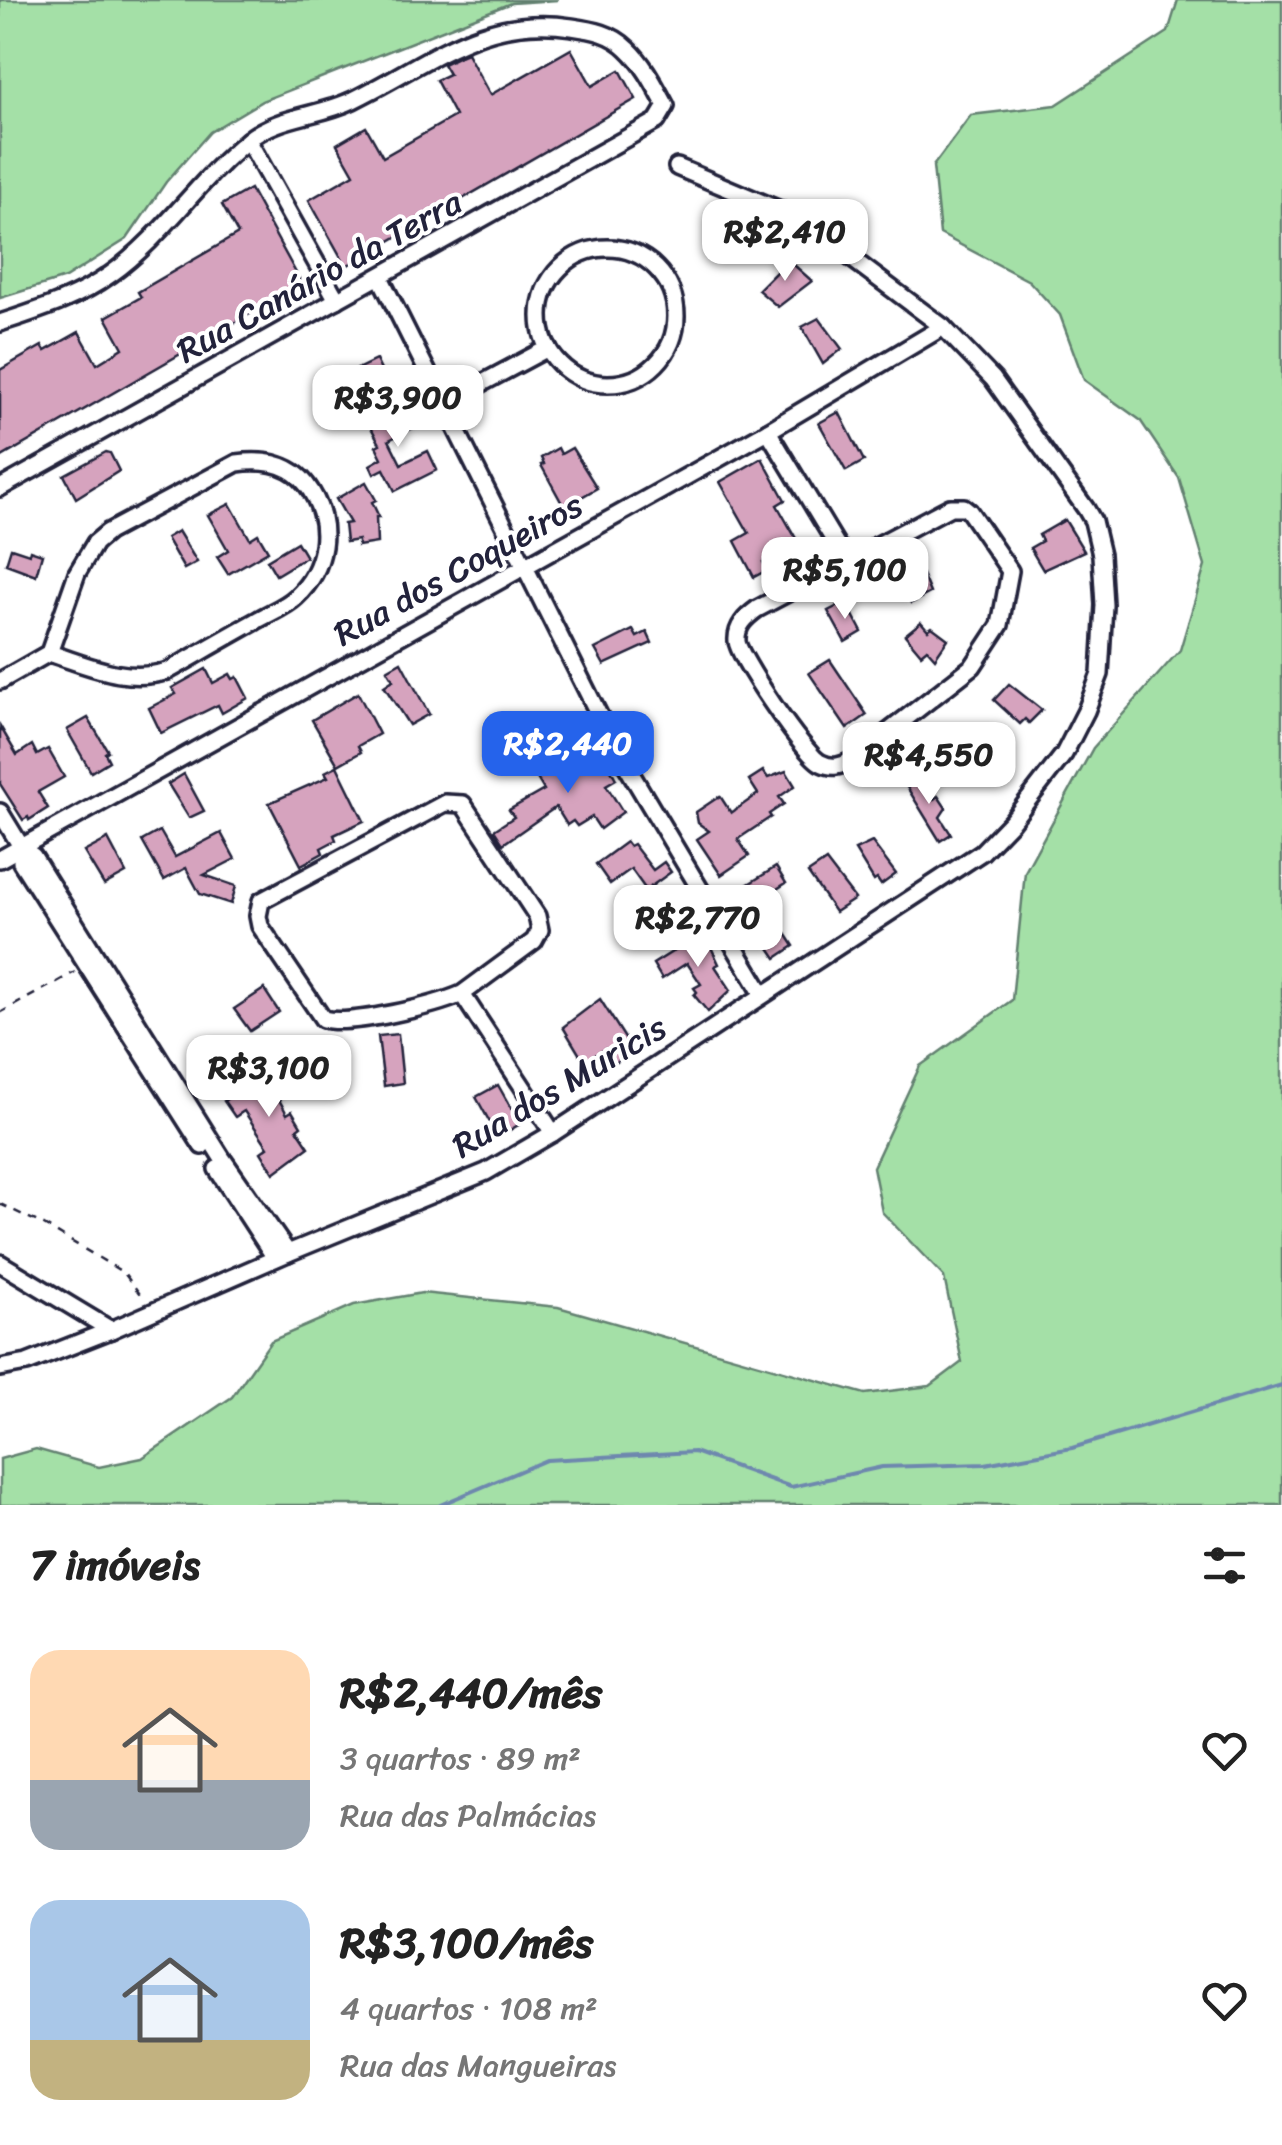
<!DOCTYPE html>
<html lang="pt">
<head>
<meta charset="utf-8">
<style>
	:root { --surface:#fff; --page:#f2f2f2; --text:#222; --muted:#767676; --accent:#2563eb }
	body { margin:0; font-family:Sriracha,sans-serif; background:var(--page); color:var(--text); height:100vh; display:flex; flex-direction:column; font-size:38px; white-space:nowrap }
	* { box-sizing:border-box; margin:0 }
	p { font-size:32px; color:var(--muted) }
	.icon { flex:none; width:55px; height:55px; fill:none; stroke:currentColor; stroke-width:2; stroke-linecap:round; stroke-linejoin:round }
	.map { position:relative; height:1505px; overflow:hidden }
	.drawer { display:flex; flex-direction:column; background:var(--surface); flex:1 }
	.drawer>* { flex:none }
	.price { position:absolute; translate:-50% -85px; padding:0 22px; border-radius:20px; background:#fff; color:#222; font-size:32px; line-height:65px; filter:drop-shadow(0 2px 5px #0008) }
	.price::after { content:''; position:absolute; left:50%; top:60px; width:30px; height:22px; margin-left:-15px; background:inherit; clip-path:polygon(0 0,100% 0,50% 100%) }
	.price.active { background:var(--accent); color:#fff }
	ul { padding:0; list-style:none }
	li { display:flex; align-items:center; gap:30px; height:250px; padding:0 30px }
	li span { display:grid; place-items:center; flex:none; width:280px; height:200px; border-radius:30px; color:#555 }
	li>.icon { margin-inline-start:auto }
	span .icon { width:120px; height:120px; fill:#fffc; stroke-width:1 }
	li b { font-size:42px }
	h2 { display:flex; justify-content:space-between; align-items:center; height:120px; padding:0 30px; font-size:42px }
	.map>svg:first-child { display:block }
	.green { fill:#a4e0a7; stroke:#638171; stroke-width:2.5 }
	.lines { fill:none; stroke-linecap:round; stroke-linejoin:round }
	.stream { stroke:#6e88ae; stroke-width:4 }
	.building { fill:#d6a3be; stroke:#22223b; stroke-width:2.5 }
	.minor-casing { stroke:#22223b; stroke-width:22 }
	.path { stroke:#22223b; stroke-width:2.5; stroke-dasharray:8 8; stroke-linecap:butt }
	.minor { stroke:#fff; stroke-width:15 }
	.labels { text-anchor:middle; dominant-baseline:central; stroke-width:8; stroke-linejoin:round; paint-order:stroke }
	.street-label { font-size:35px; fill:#22223b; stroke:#fff }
</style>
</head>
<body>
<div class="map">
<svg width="1282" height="1505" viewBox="0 0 1282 1505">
	<rect width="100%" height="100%" fill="#fff"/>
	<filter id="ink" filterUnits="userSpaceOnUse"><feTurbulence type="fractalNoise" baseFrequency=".01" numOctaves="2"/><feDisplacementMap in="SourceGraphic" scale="20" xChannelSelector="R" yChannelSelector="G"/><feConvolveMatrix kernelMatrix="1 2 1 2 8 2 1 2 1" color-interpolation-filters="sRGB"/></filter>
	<g filter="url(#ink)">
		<!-- green -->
		<g class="green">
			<path d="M0,0h558l-47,3 -249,98 -52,31 -44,50 -39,57 -62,39 -65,20z"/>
			<path d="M1178,0h104v1505h-1282v-46l36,-10 63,18 43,-9 90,-61 39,-56 83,-36 68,-12 136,14 307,87 65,-8 32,-24 -18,-85 -62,-65 -9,-45 47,-101 92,-66 13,-128 68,-124 87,-98 25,-84 -26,-88 -39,-58 -56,-40 -24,-65 -31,-34 -89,-47 -7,-68 38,-51 85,-10 112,-73z"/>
		</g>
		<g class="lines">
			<!-- stream -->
			<path class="stream" d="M440,1505l106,-45 148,-8 97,35 91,-20 103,-3 87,-16 210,-63"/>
		</g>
		<!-- building -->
		<g class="building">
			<path d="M571,49l21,37 28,-16 16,29 -290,167 -37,-66 45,-26 -17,-30 29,-17 17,30 72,-41 -19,-36 13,-6 -6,-10 19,-9 5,-2 23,42z"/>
			<path d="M250,189l52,95 -302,174v-88l42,-24 3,5 34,-19 18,32 26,-16 -17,-31 35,-20 -3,-5 100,-58 -16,-29z"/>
			<path d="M792,256l2,9 18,16 -34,26 -20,-17z"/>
			<path d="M819,318l23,31 -19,15 -21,-37z"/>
			<path d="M376,360l11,23 -32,16 -12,-23z"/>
			<path d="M404,404l11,23 -26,13 12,24 27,-13 9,19 -42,21 -11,-22 -10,5 -4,-9 12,-7 -6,-12 4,-2 -12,-22z"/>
			<path d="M839,412l25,49 -18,10 -27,-48z"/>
			<path d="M558,448l3,6 11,-6 25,40 -33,19 -23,-42 3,-1 -3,-6z"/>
			<path d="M106,452l4,1 9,18 -43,27 -12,-23z"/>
			<path d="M762,458l23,42 -8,5 21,37 -35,20 4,8 -13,7 -19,-36 14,-8 -29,-51z"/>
			<path d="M366,482l10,18 -4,2 7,15h-3l1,26 -19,3v-6l-12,2 -2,-18 6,-1 -14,-24z"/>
			<path d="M230,504l20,35 8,-5 10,17 -40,23 -11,-17 11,-7 -20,-35z"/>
			<path d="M1065,520l19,31 -41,19 -13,-22 12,-7 -3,-6z"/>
			<path d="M178,531l19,31 -13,7 -18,-31z"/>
			<path d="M297,542l9,15 -30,18 -9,-15z"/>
			<path d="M11,548l18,6 1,-4 12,4 -6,21 -30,-11z"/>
			<path d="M922,574l8,19 -19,10 -10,-18 8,-4 1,-6 5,3z"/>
			<path d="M846,602l16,30 -17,10 -17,-31z"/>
			<path d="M921,622l7,8 4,-3 16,12 -13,19 -8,-9 -6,5 -16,-19z"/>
			<path d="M633,630l4,7 10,-5 5,11 -48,22 -9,-16z"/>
			<path d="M830,660l37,55 -20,14 -38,-56z"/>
			<path d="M401,662l28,52 -20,11 -25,-39 9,-6 -6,-10z"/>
			<path d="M206,669l7,14 17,-9 3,5 4,-2 11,21 -26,15 -4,-8 -57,28 -12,-25 27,-14 -4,-6z"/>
			<path d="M1009,684l33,26 -13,13 -4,-4 -5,5 -26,-24z"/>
			<path d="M358,693l21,41 -21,12 3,6 -23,13 -26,-45z"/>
			<path d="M88,718l20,33 -3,2 4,8 -18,11 -24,-42z"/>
			<path d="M0,726l17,29 15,-10 5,10 11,-6 16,28 -26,15 10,16 -19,12 -1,-3 -5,3 -23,-36z"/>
			<path d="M909,731l8,12 -19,14 6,10 -9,6 -14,-21z"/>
			<path d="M601,751l15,28 -10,6 17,27 -23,17 -8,-12 -15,9 -4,-5 -6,4 -11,-18 -53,37 -9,-14 20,-13 -5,-7 35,-20 -9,-15 37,-22 3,5 5,-4 4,7z"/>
			<path d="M337,766l27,55 -30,14 2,5 -15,8 2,5 -22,12 -32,-62 59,-26 -3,-5z"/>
			<path d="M763,771l5,7 18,-7 9,15 -16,11 5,7 -15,10 2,3 -33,22 11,17 -28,19 -24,-36 12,-8 -11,-8 -2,-11 24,-16 11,17 27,-19 -9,-14z"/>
			<path d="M184,774l20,37 -15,7 -21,-34z"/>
			<path d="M919,775l15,24 4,-3 8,12 -6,9 11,17 -11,7 -35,-57z"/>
			<path d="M160,831l15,26 46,-24 14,26 -31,16 32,11 -5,18 -31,-10 -14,-26 -22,12 -22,-39z"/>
			<path d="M108,839l18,34 -22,12 -20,-33z"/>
			<path d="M626,842l3,4 4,-2 20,26 11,-8 7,10 -25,18 -15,-21 -21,15 -14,-20z"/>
			<path d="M872,842l24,32 -15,11 -4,-6 -3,2 -19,-31z"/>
			<path d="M826,861l29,38 -20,13 -27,-39z"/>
			<path d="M776,867l10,16 -23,15 31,48 -18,12 -24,-35 -8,5 -6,-10 8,-6 -12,-19z"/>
			<path d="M699,935l11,10 9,19 -4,2 16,24 -23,22 -14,-17 3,-3 -3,-4 7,-4 -14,-21 -25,16 -9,-15z"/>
			<path d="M264,989l15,23 -29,19 -16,-22z"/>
			<path d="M600,999l33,52 -19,13 -9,-15 -21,13 -21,-35z"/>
			<path d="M398,1034l5,49 -19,3 -6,-50z"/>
			<path d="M262,1069l25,45 5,-3 9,15 -4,3 12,18 -35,26 -13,-21 7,-5 -24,-36 -9,6 -11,-16 13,-9 -3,-4z"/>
			<path d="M498,1085l22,39 -22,13 -22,-40z"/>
		</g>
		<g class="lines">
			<defs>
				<g id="minor">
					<path d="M248,140l89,160"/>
					<circle cx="608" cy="316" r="68"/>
					<path d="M380,277l234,468 148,248"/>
					<path d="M0,323c39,-13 78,-25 111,-49 52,-37 87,-94 137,-134 31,-25 70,-23 105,-40 76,-37 130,-87 219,-73 21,3 40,6 56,22 17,16 27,37 38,57l-9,15 -657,367"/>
					<path d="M443,404l105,-56"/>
					<path d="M768,431l79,131"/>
					<path d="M950,507h14l5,4 41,60 -10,54 -27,41 -122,95c-11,5 -18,8 -30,2 -15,-6 -83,-107 -84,-122 -1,-15 9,-24 20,-32z"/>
					<path d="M0,681l49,-28 28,-80 18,-30 13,-11 129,-69c29,-4 58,1 74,28 22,35 15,78 -15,106 -10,10 -27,16 -40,24 -29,16 -58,33 -88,50 -42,13 -78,-5 -119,-18"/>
					<path d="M0,812l22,36 11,8 189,302 66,95"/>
					<path d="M22,848l-1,14 181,284"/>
					<path d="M0,859l768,-428 175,-104"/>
					<path d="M462,994c-28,12 -111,32 -139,25l-63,-93 -2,-10 3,-15 184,-98 18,1 74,112 3,14 -6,11 -72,53 91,139"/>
					<path d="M217,1169l58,89"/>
					<path d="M0,1263l111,67"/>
					<path d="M0,1368l27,-5 84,-33 177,-77 198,-81 67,-39 429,-281 29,-30 53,-68 22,-43 14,-37 4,-69 -3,-50 -8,-34 -7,-12 -93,-130 -50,-52 -128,-96 -33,-20 -105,-44"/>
				</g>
			</defs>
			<!-- minor casing -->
			<use href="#minor" class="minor-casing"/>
			<!-- path -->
			<g class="path">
				<path d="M0,1013l75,-41"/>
				<path d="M0,1204l44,21 80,48 19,25"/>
			</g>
			<!-- minor -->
			<use href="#minor" class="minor"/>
		</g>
	</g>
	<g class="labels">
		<!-- street labels -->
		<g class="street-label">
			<text transform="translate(319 276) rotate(-29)">Rua Canário da Terra</text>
			<text transform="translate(458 569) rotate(-29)">Rua dos Coqueiros</text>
			<text transform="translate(559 1086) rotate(-31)">Rua dos Muricis</text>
		</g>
	</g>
</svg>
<b class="price" style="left:785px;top:284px">R$2,410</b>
<b class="price" style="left:398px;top:450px">R$3,900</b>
<b class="price" style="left:845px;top:622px">R$5,100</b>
<b class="price active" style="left:568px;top:796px">R$2,440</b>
<b class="price" style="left:929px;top:807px">R$4,550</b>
<b class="price" style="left:698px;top:970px">R$2,770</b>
<b class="price" style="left:269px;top:1120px">R$3,100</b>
</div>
<section class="drawer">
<h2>7 imóveis<svg class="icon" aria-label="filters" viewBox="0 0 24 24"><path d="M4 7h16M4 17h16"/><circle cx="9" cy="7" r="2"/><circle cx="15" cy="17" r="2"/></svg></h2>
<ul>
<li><span style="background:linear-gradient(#ffd9b3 65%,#9aa5b1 0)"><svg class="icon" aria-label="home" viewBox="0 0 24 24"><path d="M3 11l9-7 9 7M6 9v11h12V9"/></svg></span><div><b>R$2,440/mês</b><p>3 quartos · 89 m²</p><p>Rua das Palmácias</p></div><svg class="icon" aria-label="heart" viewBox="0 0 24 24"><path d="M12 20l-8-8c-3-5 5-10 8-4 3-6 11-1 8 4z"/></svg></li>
<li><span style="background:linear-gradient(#a9c7e8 70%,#c2b280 0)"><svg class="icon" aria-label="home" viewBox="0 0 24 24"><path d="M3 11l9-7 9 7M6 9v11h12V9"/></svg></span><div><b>R$3,100/mês</b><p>4 quartos · 108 m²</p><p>Rua das Mangueiras</p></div><svg class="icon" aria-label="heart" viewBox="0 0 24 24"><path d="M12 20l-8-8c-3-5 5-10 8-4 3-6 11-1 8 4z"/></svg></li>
</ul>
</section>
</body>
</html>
